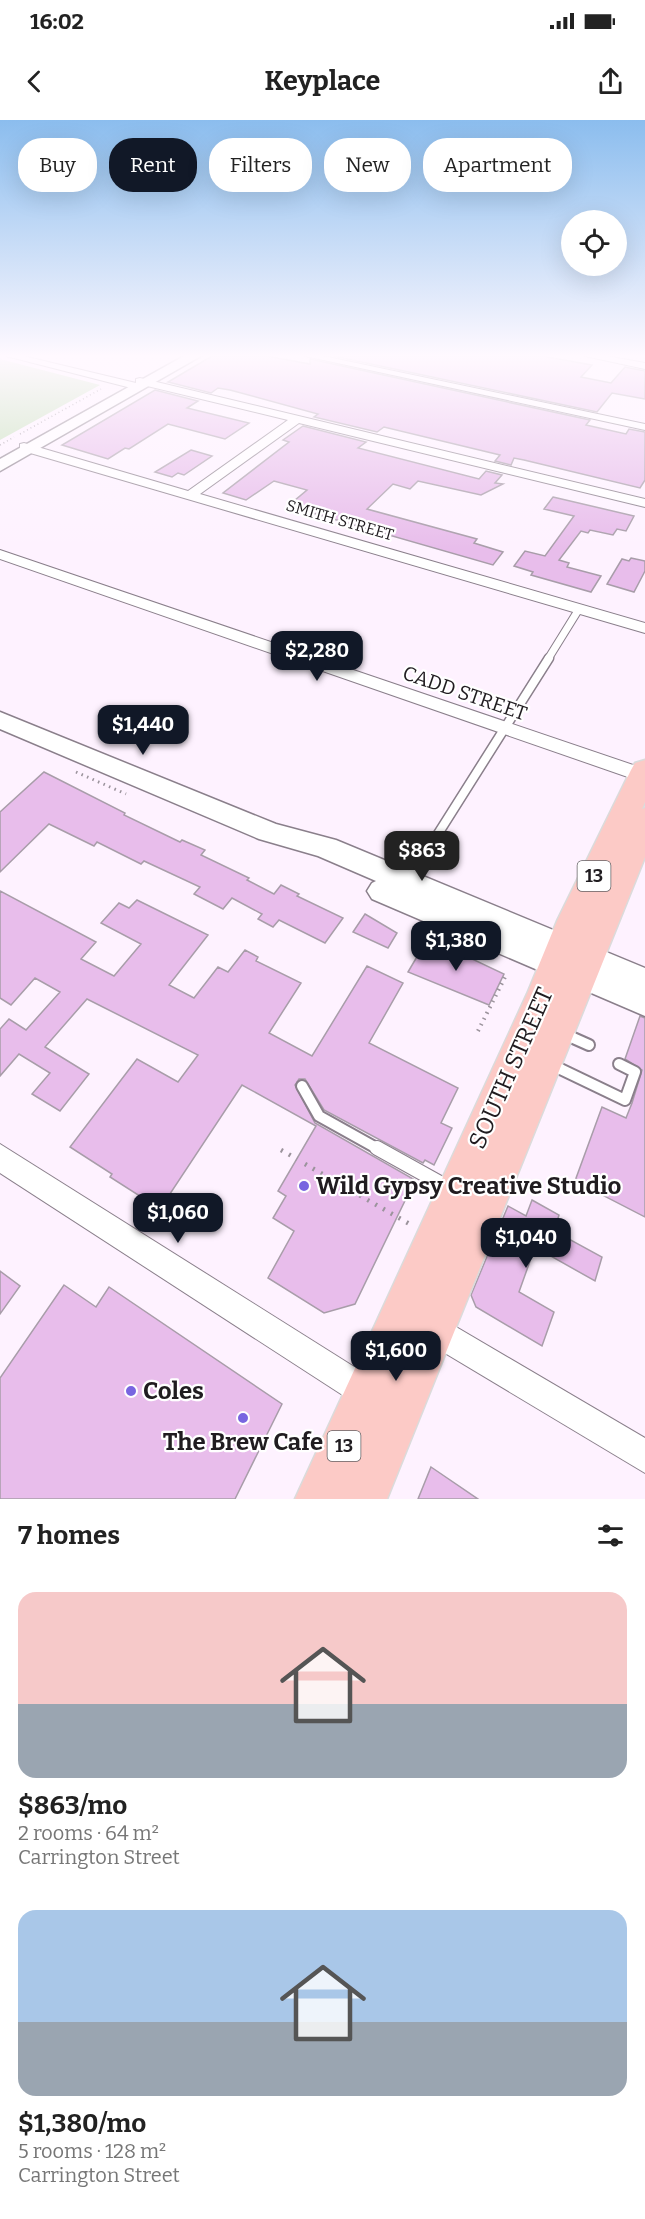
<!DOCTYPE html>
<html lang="en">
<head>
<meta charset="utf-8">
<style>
	:root { --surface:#fff; --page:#f6f6f6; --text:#222; --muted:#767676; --accent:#111827 }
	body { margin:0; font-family:Bitter,serif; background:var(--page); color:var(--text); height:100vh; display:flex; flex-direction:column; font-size:22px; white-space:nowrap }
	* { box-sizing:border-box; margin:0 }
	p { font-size:20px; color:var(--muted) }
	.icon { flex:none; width:33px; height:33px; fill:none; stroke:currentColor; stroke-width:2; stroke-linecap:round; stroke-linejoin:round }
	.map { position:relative; height:1379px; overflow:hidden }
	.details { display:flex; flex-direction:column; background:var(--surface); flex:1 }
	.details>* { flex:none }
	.banner { position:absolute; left:18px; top:18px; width:609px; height:54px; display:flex; gap:12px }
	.buttons { position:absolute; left:561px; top:90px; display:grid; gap:12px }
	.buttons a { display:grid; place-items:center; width:66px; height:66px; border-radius:50%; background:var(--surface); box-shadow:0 6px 24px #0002; font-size:30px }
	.price { position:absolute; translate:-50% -51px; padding:0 14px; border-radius:12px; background:var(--accent); color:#fff; font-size:20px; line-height:39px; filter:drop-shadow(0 2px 3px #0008) }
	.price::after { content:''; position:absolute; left:50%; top:36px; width:18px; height:14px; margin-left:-9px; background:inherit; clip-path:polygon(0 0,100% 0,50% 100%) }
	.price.current { background:#222; color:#fff }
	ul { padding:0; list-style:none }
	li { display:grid; align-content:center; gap:12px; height:318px; padding:0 18px }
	li span { display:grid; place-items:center; height:186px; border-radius:18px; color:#555 }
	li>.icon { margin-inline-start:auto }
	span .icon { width:108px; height:108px; fill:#fffc; stroke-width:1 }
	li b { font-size:26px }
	h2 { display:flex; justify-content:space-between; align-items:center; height:72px; padding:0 18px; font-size:26px }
	.chip { padding:0 21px; border-radius:24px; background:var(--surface); box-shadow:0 6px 24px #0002; font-size:21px; line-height:54px }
	.chip.current { background:var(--accent); color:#fff }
	.status { display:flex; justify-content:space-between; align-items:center; height:42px; padding:0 30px; background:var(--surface); direction:ltr }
	.status svg { height:16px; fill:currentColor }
	header { display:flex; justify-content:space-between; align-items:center; height:78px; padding:0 18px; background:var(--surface); font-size:27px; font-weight:700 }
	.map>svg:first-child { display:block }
	.green { fill:#c1deb4 }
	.building { fill:#e8bdeb; stroke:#a89da9; stroke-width:1.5 }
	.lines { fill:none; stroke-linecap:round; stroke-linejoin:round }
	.lane-far3-casing { stroke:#8a7f8b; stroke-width:9 }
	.lane-far2-casing { stroke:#8a7f8b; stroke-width:11 }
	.lane-far1-casing { stroke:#8a7f8b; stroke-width:14 }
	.lane-casing { stroke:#8a7f8b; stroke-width:16 }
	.street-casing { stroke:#8a7f8b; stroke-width:2 }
	.secondary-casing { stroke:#8a7f8b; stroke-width:3 }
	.primary-casing { stroke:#dbdbdb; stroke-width:3 }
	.path-far3 { stroke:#9b939c; stroke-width:1.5; stroke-dasharray:1 3; stroke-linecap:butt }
	.path-far2 { stroke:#9b939c; stroke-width:3; stroke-dasharray:1.5 4.5; stroke-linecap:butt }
	.path-far1 { stroke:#9b939c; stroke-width:4; stroke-dasharray:1.5 5; stroke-linecap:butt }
	.path { stroke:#9b939c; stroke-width:4.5; stroke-dasharray:2 7; stroke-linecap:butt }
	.lane-far3 { stroke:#fff; stroke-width:7 }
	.lane-far2 { stroke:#fff; stroke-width:8 }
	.lane-far1 { stroke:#fff; stroke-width:10 }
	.lane { stroke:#fff; stroke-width:14 }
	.street { fill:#fff; fill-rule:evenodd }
	.secondary { fill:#fff; fill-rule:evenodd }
	.primary { fill:#fccac6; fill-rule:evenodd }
	.poi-dot { fill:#7865e0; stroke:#fff; stroke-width:2 }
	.labels { text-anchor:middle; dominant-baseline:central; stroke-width:4.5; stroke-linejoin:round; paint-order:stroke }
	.far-street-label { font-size:16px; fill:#201c20; stroke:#fff }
	.shield { fill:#fff; stroke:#636063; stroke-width:1.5 }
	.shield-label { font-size:18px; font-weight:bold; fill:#201c20 }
	.street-label { font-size:20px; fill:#201c20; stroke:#fff }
	.near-street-label { font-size:24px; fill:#201c20; stroke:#fff }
	.near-poi-label { font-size:24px; font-weight:bold; fill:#201c20; stroke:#fff; text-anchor:start }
</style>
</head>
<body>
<div class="status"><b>16:02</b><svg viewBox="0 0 49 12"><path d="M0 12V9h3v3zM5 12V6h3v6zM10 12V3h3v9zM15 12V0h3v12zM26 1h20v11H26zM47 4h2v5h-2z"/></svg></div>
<header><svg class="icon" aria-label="back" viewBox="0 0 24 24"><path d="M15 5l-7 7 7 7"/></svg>Keyplace<svg class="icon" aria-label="share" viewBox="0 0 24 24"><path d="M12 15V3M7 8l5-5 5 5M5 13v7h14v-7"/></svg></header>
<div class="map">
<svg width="645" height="1379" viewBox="0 0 645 1379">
	<rect width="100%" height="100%" fill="#fef2ff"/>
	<!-- green -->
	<path class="green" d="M0,239l100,26 -100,55z"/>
	<!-- building -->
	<g class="building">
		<path d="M212,236h54l44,8v-5l280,61 -4,5 40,9 3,-5 16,3v48l-5,8 -116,-28 -10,-2 -3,7 -16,-4 5,-6 -116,-28 -7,5 -63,-15 4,-3 -88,-24 -12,-2 -7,5 -43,-11z"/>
		<path d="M333,236h209l50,9 -11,12 30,6 14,-16 20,4v28l-33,-6 -15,19z"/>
		<path d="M155,270l43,11 -11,7 62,15 -24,16 -57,-15 -39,25 -4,-1 -17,11 -46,-14z"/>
		<path d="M303,306l63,16 -8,6 121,31 7,-8 16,4 -7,8 8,1 -22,11 -63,-14 -8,8 -17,-5 -26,25 110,30 -3,4 29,9 -10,13 -205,-59 19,-16 -33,-9 -28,19 -23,-7 66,-51 -6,-2z"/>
		<path d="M191,330l21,6 -28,19 -6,-2 -6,4 -17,-5z"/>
		<path d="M553,377l81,19 -8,15 -9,-2 -4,6 -23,-5 -2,3 -7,-2 -22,29 10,3 -2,4 34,9 -10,16 -60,-17 2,-3 -19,-6 11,-15 20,5 29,-40 -30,-7z"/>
		<path d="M631,438l14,3v10l-11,21 -27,-8 15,-25 7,2z"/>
		<path d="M44,652l81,41 -1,2 56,27 2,-2 23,10 -4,5 48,23 -2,2 27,14 7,-9 18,9 -2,2 46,22 -18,25 -46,-23 -6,7 -15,-8 4,-5 -30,-16 -9,11 -29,-15 6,-7 -56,-26 -3,3 -44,-22 -3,4 -45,-22 -49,48v-60z"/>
		<path d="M0,771l96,51 -15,17 33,17 27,-32 -40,-21 18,-20 10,5 8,-8 71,35 -39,50 25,13 24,-31 10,5 17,-22 13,7 -2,4 45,22 -32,50 43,23 55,-90 36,17 -34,60 89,45 -17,35 11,5 -18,37 -9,-5 -2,3 -99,-53 -19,-31h-6l-4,6 20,38 100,57 -60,124 -31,9 -56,-35 26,-47 -21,-13 13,-22 -8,-5 38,-65 -74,-41 -82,124 -50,-32 2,-3 -42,-27 67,-88 41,23 20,-27 -111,-56 -42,48 44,27 -29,37 -28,-17 18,-21 -31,-19 -19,22v-47l9,-10 17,11 34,-38 -25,-14 -24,27 -11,-7z"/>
		<path d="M365,794l32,19 -9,15 -35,-16z"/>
		<path d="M428,818l76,36 -15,31 -81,-33z"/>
		<path d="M640,896l5,2v199l-70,-36 27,-74 24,11 6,-15 10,-33 -17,-11z"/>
		<path d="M532,1080l27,15 -5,16 48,26 -7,24 -60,-34 -16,45 35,20 -12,34 -66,-39 -5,-12 37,-89 18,10z"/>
		<path d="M0,1151l20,15 -20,28z"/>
		<path d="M64,1165l32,22 13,-20 173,117 -47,95h-235v-121z"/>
		<path d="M431,1347l47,32h-60z"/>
	</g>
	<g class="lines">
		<defs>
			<path id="lane-far3" d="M548,539l31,-50"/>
			<path id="lane-far2" d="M412,755l137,-217"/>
			<g id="lane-far1">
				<path d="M408,762l5,-9"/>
				<path d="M562,913l27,12"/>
				<path d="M550,944l75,36 10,-28 -16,-8"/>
				<path d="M302,966l17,30 61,34"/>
			</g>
			<path id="lane" d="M377,1028l72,40"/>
			<g id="street">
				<path d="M6,236h17l113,27v-4l4,-1 505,121v8l-346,-84 -99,71 445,129v10l-625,-183v-6l4,-1 164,48 100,-71 -145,-35v4l-4,1z"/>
				<path d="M305,236h18l322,68v6z"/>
				<path d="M585,236h21l39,7v6z"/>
				<path d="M0,430l645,219v14l-645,-224z"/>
				<path d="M0,1024l383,241 5,11 -5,11 -11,5 -11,-5 -361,-234z"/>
				<path d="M429,1191l216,127v35l-227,-136 -4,-11 4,-11z"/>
			</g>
			<g id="secondary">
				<path d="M184,236h17l-201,115v-12z"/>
				<path d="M0,592l276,112 60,16 309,128v48l-273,-117 -5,-8 5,-8 4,-2 -58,-25 -59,-17 -259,-110z"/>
			</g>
			<path id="primary" d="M645,640v42l-3,7 3,-1v49l-258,642h-92l232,-505 30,-73 74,-151 4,-7z"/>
		</defs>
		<!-- lane-far3 casing -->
		<use href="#lane-far3" class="lane-far3-casing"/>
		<!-- lane-far2 casing -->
		<use href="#lane-far2" class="lane-far2-casing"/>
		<!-- lane-far1 casing -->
		<use href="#lane-far1" class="lane-far1-casing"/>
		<!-- lane casing -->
		<use href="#lane" class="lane-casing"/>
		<!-- street casing -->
		<use href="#street" class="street-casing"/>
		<!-- secondary casing -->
		<use href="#secondary" class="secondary-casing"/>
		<!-- primary casing -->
		<use href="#primary" class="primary-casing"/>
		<!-- path-far3 -->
		<g class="path-far3">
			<path d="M20,314l81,-45"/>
			<path d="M0,325l14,-8"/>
		</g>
		<!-- path-far2 -->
		<path class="path-far2" d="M76,652l50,22"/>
		<!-- path-far1 -->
		<path class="path-far1" d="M478,911l29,-58"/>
		<!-- path -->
		<g class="path">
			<path d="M281,1030l16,9"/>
			<path d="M305,1044l108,62"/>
		</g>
		<!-- lane-far3 -->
		<use href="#lane-far3" class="lane-far3"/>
		<!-- lane-far2 -->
		<use href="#lane-far2" class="lane-far2"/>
		<!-- lane-far1 -->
		<use href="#lane-far1" class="lane-far1"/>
		<!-- lane -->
		<use href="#lane" class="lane"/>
		<!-- street -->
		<use href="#street" class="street"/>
		<!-- secondary -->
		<use href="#secondary" class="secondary"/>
		<!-- primary -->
		<use href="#primary" class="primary"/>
	</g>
	<!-- sky -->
	<linearGradient id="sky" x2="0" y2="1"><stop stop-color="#8bbdee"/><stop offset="0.55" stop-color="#fff9ff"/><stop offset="1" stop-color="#fff9ff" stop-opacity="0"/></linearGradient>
	<rect width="645" height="429" fill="url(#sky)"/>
	<!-- markers -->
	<g class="poi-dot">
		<circle cx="304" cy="1066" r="6"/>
		<circle cx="131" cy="1271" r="6"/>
		<circle cx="243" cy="1298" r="6"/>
	</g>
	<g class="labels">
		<!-- far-street labels -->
		<g class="far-street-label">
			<text transform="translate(340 400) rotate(16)">SMITH STREET</text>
		</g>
		<!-- shield labels -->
		<g class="shield">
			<rect x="577.5" y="741" width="33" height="30" rx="4.5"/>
			<rect x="327.5" y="1311" width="33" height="30" rx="4.5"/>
		</g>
		<g class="shield-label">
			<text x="594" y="756">13</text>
			<text x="344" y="1326">13</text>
		</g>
		<!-- street labels -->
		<g class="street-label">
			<text transform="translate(465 573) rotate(19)">CADD STREET</text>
		</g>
		<!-- near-street labels -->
		<g class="near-street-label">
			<text transform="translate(511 948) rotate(-66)">SOUTH STREET</text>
		</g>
		<!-- near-poi labels -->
		<g class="near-poi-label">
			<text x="316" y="1066">Wild Gypsy Creative Studio</text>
			<text x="143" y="1271">Coles</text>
			<text x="243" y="1322" text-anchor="middle">The Brew Cafe</text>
		</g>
	</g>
</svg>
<div class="buttons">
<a><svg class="icon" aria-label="locate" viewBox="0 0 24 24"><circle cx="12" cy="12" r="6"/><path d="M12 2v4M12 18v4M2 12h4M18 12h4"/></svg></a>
</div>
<b class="price" style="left:317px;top:562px">$2,280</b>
<b class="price" style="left:143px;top:636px">$1,440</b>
<b class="price current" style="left:422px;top:762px">$863</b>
<b class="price" style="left:456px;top:852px">$1,380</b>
<b class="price" style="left:178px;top:1124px">$1,060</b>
<b class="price" style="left:526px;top:1149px">$1,040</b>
<b class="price" style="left:396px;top:1262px">$1,600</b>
<div class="banner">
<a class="chip">Buy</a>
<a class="chip current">Rent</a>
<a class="chip">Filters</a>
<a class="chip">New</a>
<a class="chip">Apartment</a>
</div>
</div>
<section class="details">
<h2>7 homes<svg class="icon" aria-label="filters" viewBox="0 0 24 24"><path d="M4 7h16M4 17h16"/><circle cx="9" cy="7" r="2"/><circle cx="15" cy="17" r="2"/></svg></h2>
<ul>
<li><span style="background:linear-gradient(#f6c9c9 60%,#9aa5b1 0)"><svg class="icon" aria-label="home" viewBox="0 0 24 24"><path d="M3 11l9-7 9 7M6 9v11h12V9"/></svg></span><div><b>$863/mo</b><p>2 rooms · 64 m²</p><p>Carrington Street</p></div></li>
<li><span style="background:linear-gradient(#a9c7e8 60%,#9aa5b1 0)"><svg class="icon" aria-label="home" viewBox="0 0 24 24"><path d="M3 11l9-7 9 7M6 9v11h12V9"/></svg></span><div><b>$1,380/mo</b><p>5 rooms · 128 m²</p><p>Carrington Street</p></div></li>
</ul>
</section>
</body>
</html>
